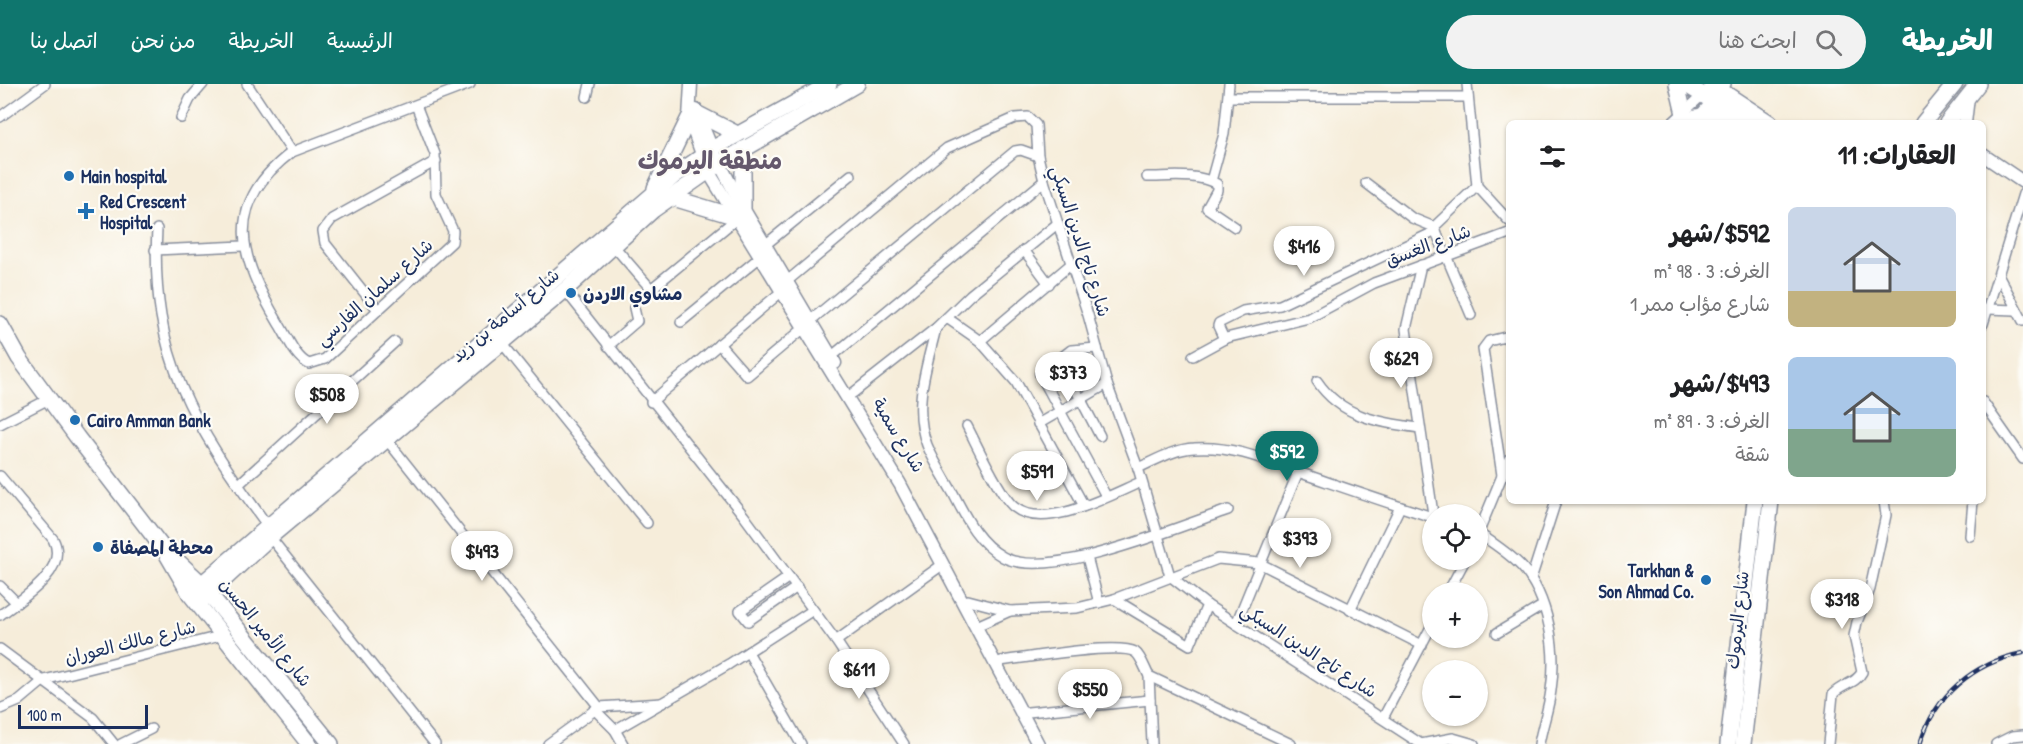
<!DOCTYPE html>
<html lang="ar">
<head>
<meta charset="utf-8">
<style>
	:root { --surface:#fff; --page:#f2f2f2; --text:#202124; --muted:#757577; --accent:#0f766e }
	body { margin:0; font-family:"Patrick Hand","Playpen Sans Arabic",sans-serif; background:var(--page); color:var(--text); direction:rtl; height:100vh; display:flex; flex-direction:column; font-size:22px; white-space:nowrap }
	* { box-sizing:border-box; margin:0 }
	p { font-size:20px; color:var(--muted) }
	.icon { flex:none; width:33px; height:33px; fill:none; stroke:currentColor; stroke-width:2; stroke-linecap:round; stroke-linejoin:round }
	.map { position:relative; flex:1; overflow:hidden; direction:ltr }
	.details { position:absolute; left:1506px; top:36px; width:480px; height:384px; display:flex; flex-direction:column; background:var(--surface); border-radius:9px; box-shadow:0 2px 4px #0004; direction:rtl }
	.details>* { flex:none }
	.buttons { position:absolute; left:1422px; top:420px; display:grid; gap:12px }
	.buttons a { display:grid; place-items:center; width:66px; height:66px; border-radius:50%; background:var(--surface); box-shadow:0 2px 4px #0004; font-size:30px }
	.scale { position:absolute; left:18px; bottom:15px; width:130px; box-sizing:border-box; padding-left:6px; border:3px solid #1b2f5e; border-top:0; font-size:16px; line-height:21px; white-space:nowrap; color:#1b2f5e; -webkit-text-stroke:4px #fdfcf7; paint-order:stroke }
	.price { position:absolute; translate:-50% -51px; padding:0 14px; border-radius:21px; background:#fff; color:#222; font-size:20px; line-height:39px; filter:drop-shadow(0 2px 3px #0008) }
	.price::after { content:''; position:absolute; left:50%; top:36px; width:18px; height:14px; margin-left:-9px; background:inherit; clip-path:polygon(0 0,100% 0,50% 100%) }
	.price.on { background:var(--accent); color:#fff }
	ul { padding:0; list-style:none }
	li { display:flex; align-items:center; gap:18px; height:150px; padding:0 30px }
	li span { display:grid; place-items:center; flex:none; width:168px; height:120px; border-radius:9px; color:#555 }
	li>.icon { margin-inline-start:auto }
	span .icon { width:72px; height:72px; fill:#fffc; stroke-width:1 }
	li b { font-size:26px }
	h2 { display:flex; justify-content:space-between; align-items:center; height:72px; padding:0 30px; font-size:26px }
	header { display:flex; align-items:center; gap:36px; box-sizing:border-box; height:84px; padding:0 30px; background:var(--accent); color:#fff }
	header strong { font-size:28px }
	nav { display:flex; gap:33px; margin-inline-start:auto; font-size:21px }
	.search { width:420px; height:54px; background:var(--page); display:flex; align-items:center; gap:15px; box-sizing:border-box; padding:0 21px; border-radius:33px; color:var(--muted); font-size:22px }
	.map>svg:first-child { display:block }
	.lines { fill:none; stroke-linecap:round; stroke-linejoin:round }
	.minor-casing { stroke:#888e9c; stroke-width:12 }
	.tertiary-casing { stroke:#888e9c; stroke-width:15 }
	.primary-casing { stroke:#888e9c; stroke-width:18 }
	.trunk-casing { stroke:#888e9c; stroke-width:18 }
	.minor { stroke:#fff; stroke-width:9 }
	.tertiary { stroke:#fff; stroke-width:12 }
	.primary { stroke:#fff; stroke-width:15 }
	.trunk { stroke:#fff; stroke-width:15 }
	.rail-casing { stroke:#1b2f5e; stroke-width:4.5 }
	.rail { stroke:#fdfcf7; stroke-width:2; stroke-dasharray:7; stroke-linecap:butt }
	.poi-dot { fill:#1f6fb2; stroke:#fdfcf7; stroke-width:2 }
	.labels { text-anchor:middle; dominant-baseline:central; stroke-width:4.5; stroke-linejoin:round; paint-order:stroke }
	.poi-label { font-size:18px; font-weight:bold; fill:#1b2f5e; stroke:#fdfcf7; text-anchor:start }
	.street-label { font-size:18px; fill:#1b2f5e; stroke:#fdfcf7 }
	.district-label { font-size:24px; font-weight:bold; fill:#64586c; stroke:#fdfcf7 }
</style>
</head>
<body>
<header>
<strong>الخريطة</strong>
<div class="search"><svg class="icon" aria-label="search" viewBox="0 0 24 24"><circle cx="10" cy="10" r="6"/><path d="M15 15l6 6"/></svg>ابحث هنا</div>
<nav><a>الرئيسية</a><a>الخريطة</a><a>من نحن</a><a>اتصل بنا</a></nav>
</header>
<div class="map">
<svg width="2023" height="660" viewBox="0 0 2023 660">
	<rect width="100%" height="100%" fill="#fdfcf7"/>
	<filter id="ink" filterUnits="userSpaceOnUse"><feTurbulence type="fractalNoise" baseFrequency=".0167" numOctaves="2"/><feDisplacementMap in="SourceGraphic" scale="12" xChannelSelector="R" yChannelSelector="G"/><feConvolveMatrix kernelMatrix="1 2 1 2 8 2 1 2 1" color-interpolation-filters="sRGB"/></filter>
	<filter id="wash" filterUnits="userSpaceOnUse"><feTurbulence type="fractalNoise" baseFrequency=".008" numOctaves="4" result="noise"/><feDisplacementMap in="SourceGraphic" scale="24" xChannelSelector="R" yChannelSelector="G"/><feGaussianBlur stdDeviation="1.35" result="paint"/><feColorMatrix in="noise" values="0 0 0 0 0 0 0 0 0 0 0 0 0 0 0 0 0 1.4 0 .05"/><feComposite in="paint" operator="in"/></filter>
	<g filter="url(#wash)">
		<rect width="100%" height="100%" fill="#f6edda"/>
	</g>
	<g filter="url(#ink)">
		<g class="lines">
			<defs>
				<g id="minor">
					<path d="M247,0l45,68"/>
					<path d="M1467,0l10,102 32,35"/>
					<path d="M587,13l3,-13"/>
					<path d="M1229,13h239"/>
					<path d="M416,21l19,49 1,40 17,37 -1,11 -127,117 -16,5c-14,-6 -22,-28 -30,-40 -40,-67 -57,-119 13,-172l178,-68"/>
					<path d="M0,33l45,-33"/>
					<path d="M181,34l9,-19 13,-15"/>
					<path d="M1672,39l34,-31"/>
					<path d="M1687,39l16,-12 23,-27"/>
					<path d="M1147,93c23,0 49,-4 70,7v6l-10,18 28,19"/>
					<path d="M1211,97l13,-47 5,-50"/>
					<path d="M1366,99l46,35 22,9 43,-41"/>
					<path d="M1434,143l37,88"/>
					<path d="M157,145c-7,129 37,196 110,296"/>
					<path d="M613,161l38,44 84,-69"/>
					<path d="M765,161l86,-70"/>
					<path d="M155,166l88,-4"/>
					<path d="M1024,166l25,34"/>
					<path d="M1421,181l-15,64 27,185"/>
					<path d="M1999,192l24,45"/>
					<path d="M786,198l161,-134 68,-30 13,-1 8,8 2,31 6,25 44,134 19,69 31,84 32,108 37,29 214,139"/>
					<path d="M565,206l179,226 92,125 106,-76"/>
					<path d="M1988,225l27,1"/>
					<path d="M378,226l-53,-67 -2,-12 9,-12 104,-58"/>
					<path d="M947,234l33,23 36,41 68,124"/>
					<path d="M810,237l205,-170 6,-1 17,6"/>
					<path d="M681,238l78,-64"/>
					<path d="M1983,240l40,-130"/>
					<path d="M936,244c-9,38 -24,78 -9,117 7,17 17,32 26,48 13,25 25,50 50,64 46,25 176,-31 225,-47"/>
					<path d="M1224,255l-6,-13 1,-3 24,-12 37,-6 156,-74"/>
					<path d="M980,257l91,-77"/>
					<path d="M502,259l145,180"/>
					<path d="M719,260l28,32 57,-48"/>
					<path d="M608,262l29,-25 -3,-13"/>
					<path d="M1097,264l-26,2 -31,24 66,122"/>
					<path d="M1193,272l33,-18 83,-20 65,-35 135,-50"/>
					<path d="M831,273l213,-176"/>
					<path d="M1059,274l41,78"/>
					<path d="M1317,297c24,36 63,42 103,47"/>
					<path d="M853,309l83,-65 34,-33 87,-71"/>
					<path d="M651,318l130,-110"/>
					<path d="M1983,318l40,57"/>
					<path d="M0,340l49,-25"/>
					<path d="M1038,340l69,-40"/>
					<path d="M967,342c10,19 33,70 47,81 31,25 96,-12 127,-25"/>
					<path d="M387,356l212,267"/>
					<path d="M1138,384c18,-8 36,-19 56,-20 38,-3 72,12 107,25 44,15 87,30 131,44"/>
					<path d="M1502,391l-19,-126 6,-8 20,-5"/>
					<path d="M0,392l53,63c17,31 -31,60 -53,76"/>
					<path d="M238,401l157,-143"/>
					<path d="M1478,449c15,10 31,20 44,34 27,30 35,84 29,123 -2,18 -9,36 -12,54"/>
					<path d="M1478,450l31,-75"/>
					<path d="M1970,452l3,-35"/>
					<path d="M270,453l165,207"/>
					<path d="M1087,473l12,46"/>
					<path d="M789,493l-49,34 8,10 49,-34"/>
					<path d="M1531,495l25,-78"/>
					<path d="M0,502l17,17"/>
					<path d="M1448,508l17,-32"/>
					<path d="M1114,515l76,46 17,-40"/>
					<path d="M968,516l42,11 67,-3 37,-9 104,-40 41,4 163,82"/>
					<path d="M1350,526l50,-103"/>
					<path d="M981,540l29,-13"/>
					<path d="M1236,540l62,-152"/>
					<path d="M1497,549l45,-27"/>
					<path d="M836,557l68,103"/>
					<path d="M0,565l93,69 21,26"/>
					<path d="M748,568l53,92"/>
					<path d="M1001,577c24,-3 117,-19 134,-9 6,4 10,17 14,24l142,68"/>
					<path d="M1149,592l3,68"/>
					<path d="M0,625l19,-8 25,-21 180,-45"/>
					<path d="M595,626l20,20 8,14"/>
					<path d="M1028,628l122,-12"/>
					<path d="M1383,634l49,-93"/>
					<path d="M615,646l114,-66 84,-54"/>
					<path d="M121,660l30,-15"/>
					<path d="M548,660l51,-37 63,-4"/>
					<path d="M1421,660l32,-6 21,6"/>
					<path d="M1828,660l5,-50c9,-10 23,-10 29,-22l-8,-36 3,-14 13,-33 16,-74 -2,-14"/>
					<path d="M1996,660l16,-8 11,-1"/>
				</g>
				<g id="tertiary">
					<path d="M691,0l-2,34 19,53 192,313 138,260"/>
					<path d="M696,26l16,39 31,59 92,155"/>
					<path d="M1965,39l3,-26"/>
					<path d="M1983,71l40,27"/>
				</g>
				<g id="primary">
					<path d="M0,240l19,34 58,79 88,114 25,43"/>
					<path d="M170,470l31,29"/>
				</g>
				<g id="trunk">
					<path d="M1677,0l7,30"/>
					<path d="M1685,0l63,39"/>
					<path d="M1711,0l59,39"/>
					<path d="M698,30l39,20"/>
					<path d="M1696,33l38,-4"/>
					<path d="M1923,39l32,-39"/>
					<path d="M1947,39l31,-39"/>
					<path d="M743,65v59"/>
					<path d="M655,104l34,-70"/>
					<path d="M670,113l63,19"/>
					<path d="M203,502l128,158"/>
					<path d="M198,520l72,-67 295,-247 88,-80 67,-47 137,-79"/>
					<path d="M309,660l-119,-150 484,-418 43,-30 112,-62"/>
					<path d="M1728,660l27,-243"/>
					<path d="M1743,660l28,-243"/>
				</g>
			</defs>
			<!-- minor casing -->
			<use href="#minor" class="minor-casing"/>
			<!-- tertiary casing -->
			<use href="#tertiary" class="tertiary-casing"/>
			<!-- primary casing -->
			<use href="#primary" class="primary-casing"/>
			<!-- trunk casing -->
			<use href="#trunk" class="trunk-casing"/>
			<!-- minor -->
			<use href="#minor" class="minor"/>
			<!-- tertiary -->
			<use href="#tertiary" class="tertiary"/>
			<!-- primary -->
			<use href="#primary" class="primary"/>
			<!-- trunk -->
			<use href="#trunk" class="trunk"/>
			<defs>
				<path id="rail" d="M1920,660c15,-49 53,-81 103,-91"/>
			</defs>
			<!-- rail casing -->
			<use href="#rail" class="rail-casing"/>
			<!-- rail -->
			<use href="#rail" class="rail"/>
		</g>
	</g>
	<!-- markers -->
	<g class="poi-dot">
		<circle cx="69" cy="92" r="6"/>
		<path d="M83 118h6v6h6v6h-6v6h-6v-6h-6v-6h6z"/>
		<circle cx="571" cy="209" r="6"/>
		<circle cx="75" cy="336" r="6"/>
		<circle cx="98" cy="463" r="6"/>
		<circle cx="1706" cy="496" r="6"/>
	</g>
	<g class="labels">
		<!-- poi labels -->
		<g class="poi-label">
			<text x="81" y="92">Main hospital</text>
			<text x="100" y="117">Red Crescent<tspan x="100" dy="21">Hospital</tspan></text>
			<text x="583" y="209">مشاوي الاردن</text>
			<text x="87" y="336">Cairo Amman Bank</text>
			<text x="110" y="463">محطة المصفاة</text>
			<text x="1694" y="486" text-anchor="end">Tarkhan &amp;<tspan x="1694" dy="21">Son Ahmad Co.</tspan></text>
		</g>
		<!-- street labels -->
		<g class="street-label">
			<text transform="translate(1081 157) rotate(72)">شارع تاج الدين السبكي</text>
			<text transform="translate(1428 161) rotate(-20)">شارع الغسق</text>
			<text transform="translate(374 208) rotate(-42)">شارع سلمان الفارسي</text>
			<text transform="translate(505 231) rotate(-40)">شارع أسامة بن زيد</text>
			<text transform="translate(899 351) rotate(59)">شارع سمية</text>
			<text transform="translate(1737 536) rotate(-84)">شارع اليرموك</text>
			<text transform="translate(266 548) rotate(51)">شارع الأمير الحسن</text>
			<text transform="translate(130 558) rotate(-14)">شارع مالك العوران</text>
			<text transform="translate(1309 566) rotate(33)">شارع تاج الدين السبكي</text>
		</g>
		<!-- district labels -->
		<g class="district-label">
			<text x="710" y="76">منطقة اليرموك</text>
		</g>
	</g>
</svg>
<div class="buttons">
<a><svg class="icon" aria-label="locate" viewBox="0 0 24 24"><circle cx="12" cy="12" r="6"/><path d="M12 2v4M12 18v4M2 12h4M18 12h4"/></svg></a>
<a>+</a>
<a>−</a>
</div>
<div class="scale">100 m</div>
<b class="price" style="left:1304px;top:193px">$416</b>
<b class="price" style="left:1401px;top:305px">$629</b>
<b class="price" style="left:1068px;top:319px">$373</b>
<b class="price" style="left:327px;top:341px">$508</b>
<b class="price on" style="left:1287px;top:398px">$592</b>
<b class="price" style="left:1037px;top:418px">$591</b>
<b class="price" style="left:1300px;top:485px">$393</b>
<b class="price" style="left:482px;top:498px">$493</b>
<b class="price" style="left:1842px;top:546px">$318</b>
<b class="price" style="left:859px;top:616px">$611</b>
<b class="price" style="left:1090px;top:636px">$550</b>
<section class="details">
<h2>العقارات: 11<svg class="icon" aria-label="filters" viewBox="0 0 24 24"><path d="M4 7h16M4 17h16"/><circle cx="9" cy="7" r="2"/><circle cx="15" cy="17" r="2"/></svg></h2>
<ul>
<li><span style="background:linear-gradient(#c9d6e8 70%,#c2b280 0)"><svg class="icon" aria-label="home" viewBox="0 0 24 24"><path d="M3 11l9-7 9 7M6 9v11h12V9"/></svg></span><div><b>$592/شهر</b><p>الغرف: 3 · 98 m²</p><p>شارع مؤاب ممر 1</p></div></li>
<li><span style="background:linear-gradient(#a9c7e8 60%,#7fa58c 0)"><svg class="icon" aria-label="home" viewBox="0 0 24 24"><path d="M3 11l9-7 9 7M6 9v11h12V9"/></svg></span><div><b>$493/شهر</b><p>الغرف: 3 · 89 m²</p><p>شقة</p></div></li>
</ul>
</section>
</div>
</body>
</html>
